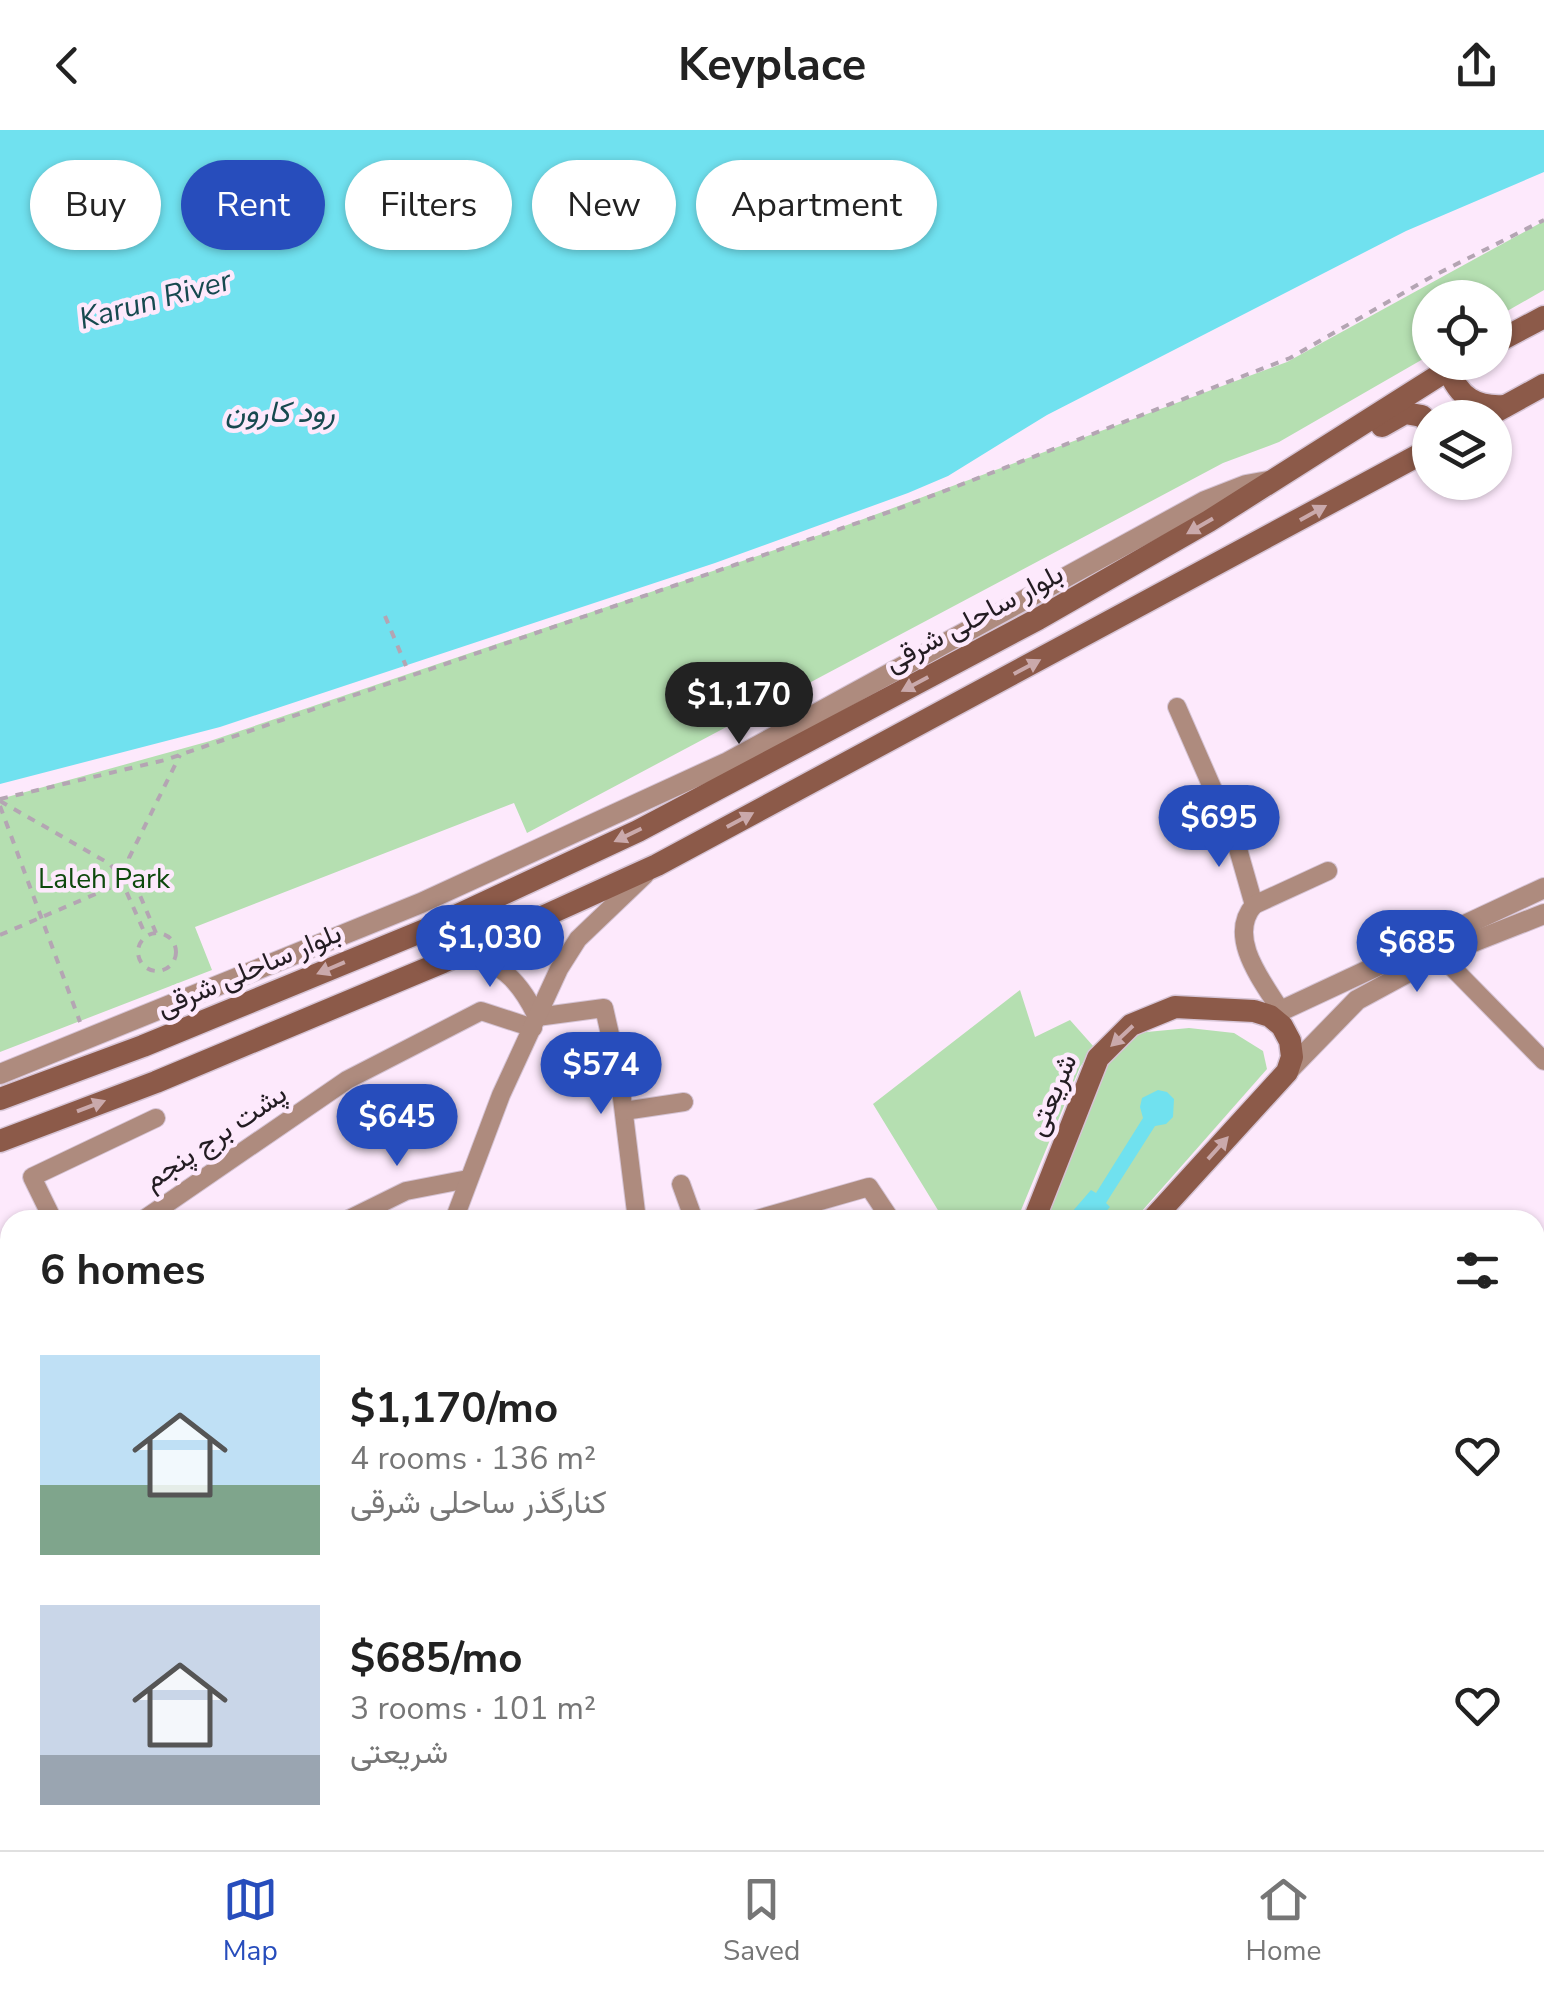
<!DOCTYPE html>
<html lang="en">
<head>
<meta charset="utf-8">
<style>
	:root { --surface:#fff; --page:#f6f6f6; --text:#222; --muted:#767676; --line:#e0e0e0; --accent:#274dbc }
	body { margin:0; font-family:"Nunito Sans",Vazirmatn,sans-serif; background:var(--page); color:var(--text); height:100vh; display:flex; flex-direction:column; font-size:38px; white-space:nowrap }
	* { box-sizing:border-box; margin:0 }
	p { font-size:32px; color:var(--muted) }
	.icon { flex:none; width:55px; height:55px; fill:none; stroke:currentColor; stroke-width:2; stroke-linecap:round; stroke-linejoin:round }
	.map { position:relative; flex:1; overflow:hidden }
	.sheet { position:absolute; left:0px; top:1080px; width:1545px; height:640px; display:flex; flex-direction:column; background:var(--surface); border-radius:30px 30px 0 0; box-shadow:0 2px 8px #0004 }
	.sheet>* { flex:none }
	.hud { position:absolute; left:30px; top:30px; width:1000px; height:90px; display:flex; gap:20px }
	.tools { position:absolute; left:1412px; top:150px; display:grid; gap:20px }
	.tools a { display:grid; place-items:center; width:100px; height:100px; border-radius:50%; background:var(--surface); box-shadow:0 2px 8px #0004; font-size:50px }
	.price { position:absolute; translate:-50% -85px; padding:0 22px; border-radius:35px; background:var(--accent); color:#fff; font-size:32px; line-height:65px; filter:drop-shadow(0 2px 5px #0008) }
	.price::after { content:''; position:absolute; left:50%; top:60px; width:30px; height:22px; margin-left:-15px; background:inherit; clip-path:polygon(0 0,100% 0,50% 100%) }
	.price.on { background:#222; color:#fff }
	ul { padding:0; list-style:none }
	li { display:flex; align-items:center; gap:30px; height:250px; padding:0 40px }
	li span { display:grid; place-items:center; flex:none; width:280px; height:200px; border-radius:0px; color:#555 }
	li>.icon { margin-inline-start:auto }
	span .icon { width:120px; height:120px; fill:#fffc; stroke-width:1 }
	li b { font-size:42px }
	h2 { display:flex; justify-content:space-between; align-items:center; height:120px; padding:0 40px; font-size:42px }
	.tag { padding:0 35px; border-radius:45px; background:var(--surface); box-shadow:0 2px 8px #0004; font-size:35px; line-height:90px }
	.tag.on { background:var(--accent); color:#fff }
	header { display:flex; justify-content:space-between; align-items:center; height:130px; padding:0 40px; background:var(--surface); font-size:45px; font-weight:700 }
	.dock { display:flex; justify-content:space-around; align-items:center; height:140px; border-top:2px solid var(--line); background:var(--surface); font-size:28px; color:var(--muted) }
	.dock a { display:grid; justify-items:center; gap:5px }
	.dock .on { color:var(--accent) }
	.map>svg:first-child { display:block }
	.green { fill:#b5dfb1 }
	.water { fill:#70e1ef }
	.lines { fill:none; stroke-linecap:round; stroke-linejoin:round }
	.service-casing { stroke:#d6c4d5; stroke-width:11 }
	.minor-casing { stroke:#d6c4d5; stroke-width:20 }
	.tertiary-casing { stroke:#d6c4d5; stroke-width:22 }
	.secondary-casing { stroke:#d6c4d5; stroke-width:25 }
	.path { stroke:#b4a5b3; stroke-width:4; stroke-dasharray:8 8; stroke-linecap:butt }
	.service { stroke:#ae8b7e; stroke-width:9 }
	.minor { stroke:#ae8b7e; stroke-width:18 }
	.tertiary { stroke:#ae8b7e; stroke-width:20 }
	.secondary { stroke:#8c5a49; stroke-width:22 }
	.oneway { fill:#caa9ab }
	.labels { text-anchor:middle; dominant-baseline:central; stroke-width:9; stroke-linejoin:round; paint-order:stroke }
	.street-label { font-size:28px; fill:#231c22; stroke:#fde9fc }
	.park-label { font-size:28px; fill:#0e490d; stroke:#fde9fc }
	.water-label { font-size:30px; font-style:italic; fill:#16494f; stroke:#fde9fc }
</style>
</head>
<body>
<header><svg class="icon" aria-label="back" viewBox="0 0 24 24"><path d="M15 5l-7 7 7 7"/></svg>Keyplace<svg class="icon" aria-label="share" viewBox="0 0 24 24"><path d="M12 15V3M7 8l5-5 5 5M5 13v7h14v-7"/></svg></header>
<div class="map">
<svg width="1544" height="1720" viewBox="0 0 1544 1720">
	<rect width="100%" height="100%" fill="#fde9fc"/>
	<!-- green -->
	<g class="green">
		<path d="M1544,91v69l-49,28v-20h-65v57l-151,87 -56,21 -696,370 -13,-30 -319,124 17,43 -212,82v-253l210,-58 621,-210 456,-169z"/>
		<path d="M1020,860l15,47 35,-17 24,27 -14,20 -63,153h-73l-71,-116z"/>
		<path d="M1189,898l45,5 29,18 4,18 -133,151h-90l60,-155 32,-32z"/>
	</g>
	<!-- water -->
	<g class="water">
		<path d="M0,0h1544v42l-138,59 -359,184 -99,61 -40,17 -193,70 -495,164 -220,57z"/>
		<path d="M1158,960l9,2 7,7 -1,18 -7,7 -11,2 -49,77 4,4 -12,13h-33l26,-30 5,3 47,-75 -3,-11 2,-9z"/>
	</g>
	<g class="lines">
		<defs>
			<g id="service">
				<path d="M288,1710l6,10"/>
				<path d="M524,1710l13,4 1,-4"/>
			</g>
			<g id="minor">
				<path d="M1177,577l59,135 18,63c-28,32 9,77 27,106"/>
				<path d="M1254,775l74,-34"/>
				<path d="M1440,825l104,106"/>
				<path d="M455,830c42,-7 66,23 82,57"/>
				<path d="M537,887l67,-9 15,66 18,146"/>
				<path d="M624,981l60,-9"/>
				<path d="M681,1054l13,36"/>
				<path d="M53,1090l-21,-43 124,-59"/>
				<path d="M143,1090l204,-140 134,-69 52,17"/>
				<path d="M347,1090l59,-29 62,-12"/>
				<path d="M454,1090l47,-125 58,-126 19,-30 67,-64"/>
				<path d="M754,1090l115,-33 22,33"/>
				<path d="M0,1268l10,-6"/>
				<path d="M0,1433l10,14"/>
				<path d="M203,1710l4,10"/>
				<path d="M749,1710l8,10"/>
				<path d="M863,1710l11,10"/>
				<path d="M1371,1710l15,10"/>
				<path d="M1429,1710l15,10"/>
				<path d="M562,1720l8,-10"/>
				<path d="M1000,1720l5,-10"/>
				<path d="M1164,1720l7,-10"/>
			</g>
			<g id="tertiary">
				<path d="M1270,886l274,-128"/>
				<path d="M1287,942l70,-72 83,-45 104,-41"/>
				<path d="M0,944l421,-171 307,-141 477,-261 41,-16 22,-4"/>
				<path d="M0,1547l10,-3"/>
				<path d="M96,1720l13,-10"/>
				<path d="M178,1720l13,-10"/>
			</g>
			<g id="secondary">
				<path d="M1495,213l49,-26"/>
				<path d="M1448,239c11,28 27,39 57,37"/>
				<path d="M1493,283l51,-28"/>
				<path d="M1382,296l23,-13 17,3 8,9"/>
				<path d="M0,969l143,-53 287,-118 208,-97 400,-212 171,-98 251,-159"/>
				<path d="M0,1011l156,-59 287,-120 214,-97 773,-416"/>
				<path d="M1034,1090l64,-162 33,-33 44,-18 79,4 16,5 12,10 8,15 2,16 -5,15 -135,148"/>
				<path d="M0,1654l10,-5"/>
				<path d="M0,1678l10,-5"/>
			</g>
		</defs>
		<!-- service casing -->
		<use href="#service" class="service-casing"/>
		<!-- minor casing -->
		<use href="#minor" class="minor-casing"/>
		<!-- tertiary casing -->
		<use href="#tertiary" class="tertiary-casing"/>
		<!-- secondary casing -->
		<use href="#secondary" class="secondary-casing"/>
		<!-- path -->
		<g class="path">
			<path d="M385,486l21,50"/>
			<path d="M0,669l165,-39 730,-250 395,-152 143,-82 111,-56"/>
			<path d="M0,671l110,63 9,11 27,61"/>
			<path d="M0,676l80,216"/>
			<circle cx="157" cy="822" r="19"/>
			<path d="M156,803l-26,-61 -1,-14 51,-103"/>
			<path d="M0,805l133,-57"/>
		</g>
		<!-- service -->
		<use href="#service" class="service"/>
		<!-- minor -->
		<use href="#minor" class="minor"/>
		<!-- tertiary -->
		<use href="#tertiary" class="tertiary"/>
		<!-- secondary -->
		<use href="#secondary" class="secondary"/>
	</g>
	<!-- one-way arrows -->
	<defs><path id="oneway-solid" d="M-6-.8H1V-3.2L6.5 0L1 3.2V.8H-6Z" transform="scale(2.5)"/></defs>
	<g class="oneway">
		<use href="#oneway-solid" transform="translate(1313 383) rotate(-29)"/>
		<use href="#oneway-solid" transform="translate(1200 396) rotate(150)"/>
		<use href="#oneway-solid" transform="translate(1027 537) rotate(-28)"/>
		<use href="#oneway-solid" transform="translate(915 554) rotate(152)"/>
		<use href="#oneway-solid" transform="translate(740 690) rotate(-28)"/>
		<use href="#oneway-solid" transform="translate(628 705) rotate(154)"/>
		<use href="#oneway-solid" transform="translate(331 838) rotate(157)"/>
		<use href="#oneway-solid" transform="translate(1122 906) rotate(137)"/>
		<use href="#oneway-solid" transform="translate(91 976) rotate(-21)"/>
		<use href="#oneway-solid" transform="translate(1218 1018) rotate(-48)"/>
	</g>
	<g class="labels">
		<!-- street labels -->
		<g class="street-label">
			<text transform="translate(974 488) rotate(-28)">بلوار ساحلی شرقی</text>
			<text transform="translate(249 840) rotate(-23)">بلوار ساحلی شرقی</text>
			<text transform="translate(1052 965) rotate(-67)">شریعتی</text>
			<text transform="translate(215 1007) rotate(-34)">پشت برج پنجم</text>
		</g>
		<!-- park labels -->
		<g class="park-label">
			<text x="104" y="749">Laleh Park</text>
		</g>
		<!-- water labels -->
		<g class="water-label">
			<text transform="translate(155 170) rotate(-15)">Karun River</text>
			<text x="280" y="282">رود کارون</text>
		</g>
	</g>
</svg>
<div class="tools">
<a><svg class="icon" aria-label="locate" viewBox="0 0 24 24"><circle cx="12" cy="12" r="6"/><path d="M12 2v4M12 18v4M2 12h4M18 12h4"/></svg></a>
<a><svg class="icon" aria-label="layers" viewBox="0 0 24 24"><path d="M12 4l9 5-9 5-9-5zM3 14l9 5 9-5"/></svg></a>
</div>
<b class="price on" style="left:739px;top:617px">$1,170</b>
<b class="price" style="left:1219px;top:740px">$695</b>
<b class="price" style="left:490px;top:860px">$1,030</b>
<b class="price" style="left:1417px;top:865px">$685</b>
<b class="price" style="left:601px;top:987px">$574</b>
<b class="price" style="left:397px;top:1039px">$645</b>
<div class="hud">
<a class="tag">Buy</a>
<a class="tag on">Rent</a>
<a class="tag">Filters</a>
<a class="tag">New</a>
<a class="tag">Apartment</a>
</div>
<section class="sheet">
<h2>6 homes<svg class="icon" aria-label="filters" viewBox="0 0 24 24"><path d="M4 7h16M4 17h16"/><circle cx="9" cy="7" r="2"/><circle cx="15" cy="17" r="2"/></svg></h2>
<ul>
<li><span style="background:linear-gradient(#bfe0f5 65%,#7fa58c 0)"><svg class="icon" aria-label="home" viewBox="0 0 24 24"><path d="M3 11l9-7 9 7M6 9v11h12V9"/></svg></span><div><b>$1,170/mo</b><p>4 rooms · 136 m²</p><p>کنارگذر ساحلی شرقی</p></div><svg class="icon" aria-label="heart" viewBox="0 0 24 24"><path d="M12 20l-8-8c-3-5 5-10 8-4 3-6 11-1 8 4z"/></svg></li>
<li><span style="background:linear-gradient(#c9d6e8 75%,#9aa5b1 0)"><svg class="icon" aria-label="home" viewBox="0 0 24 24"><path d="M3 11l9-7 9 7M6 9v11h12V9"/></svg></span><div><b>$685/mo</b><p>3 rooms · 101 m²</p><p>شریعتی</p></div><svg class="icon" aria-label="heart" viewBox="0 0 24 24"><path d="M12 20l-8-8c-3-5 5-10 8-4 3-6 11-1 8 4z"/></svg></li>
</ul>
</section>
</div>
<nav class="dock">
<a class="on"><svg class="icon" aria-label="map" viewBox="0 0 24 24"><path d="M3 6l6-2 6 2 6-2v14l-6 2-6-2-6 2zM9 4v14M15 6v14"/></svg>Map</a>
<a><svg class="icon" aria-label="saved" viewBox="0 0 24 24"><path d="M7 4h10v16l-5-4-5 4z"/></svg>Saved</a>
<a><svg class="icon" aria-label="home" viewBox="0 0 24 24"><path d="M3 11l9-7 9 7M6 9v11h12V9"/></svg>Home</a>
</nav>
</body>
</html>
